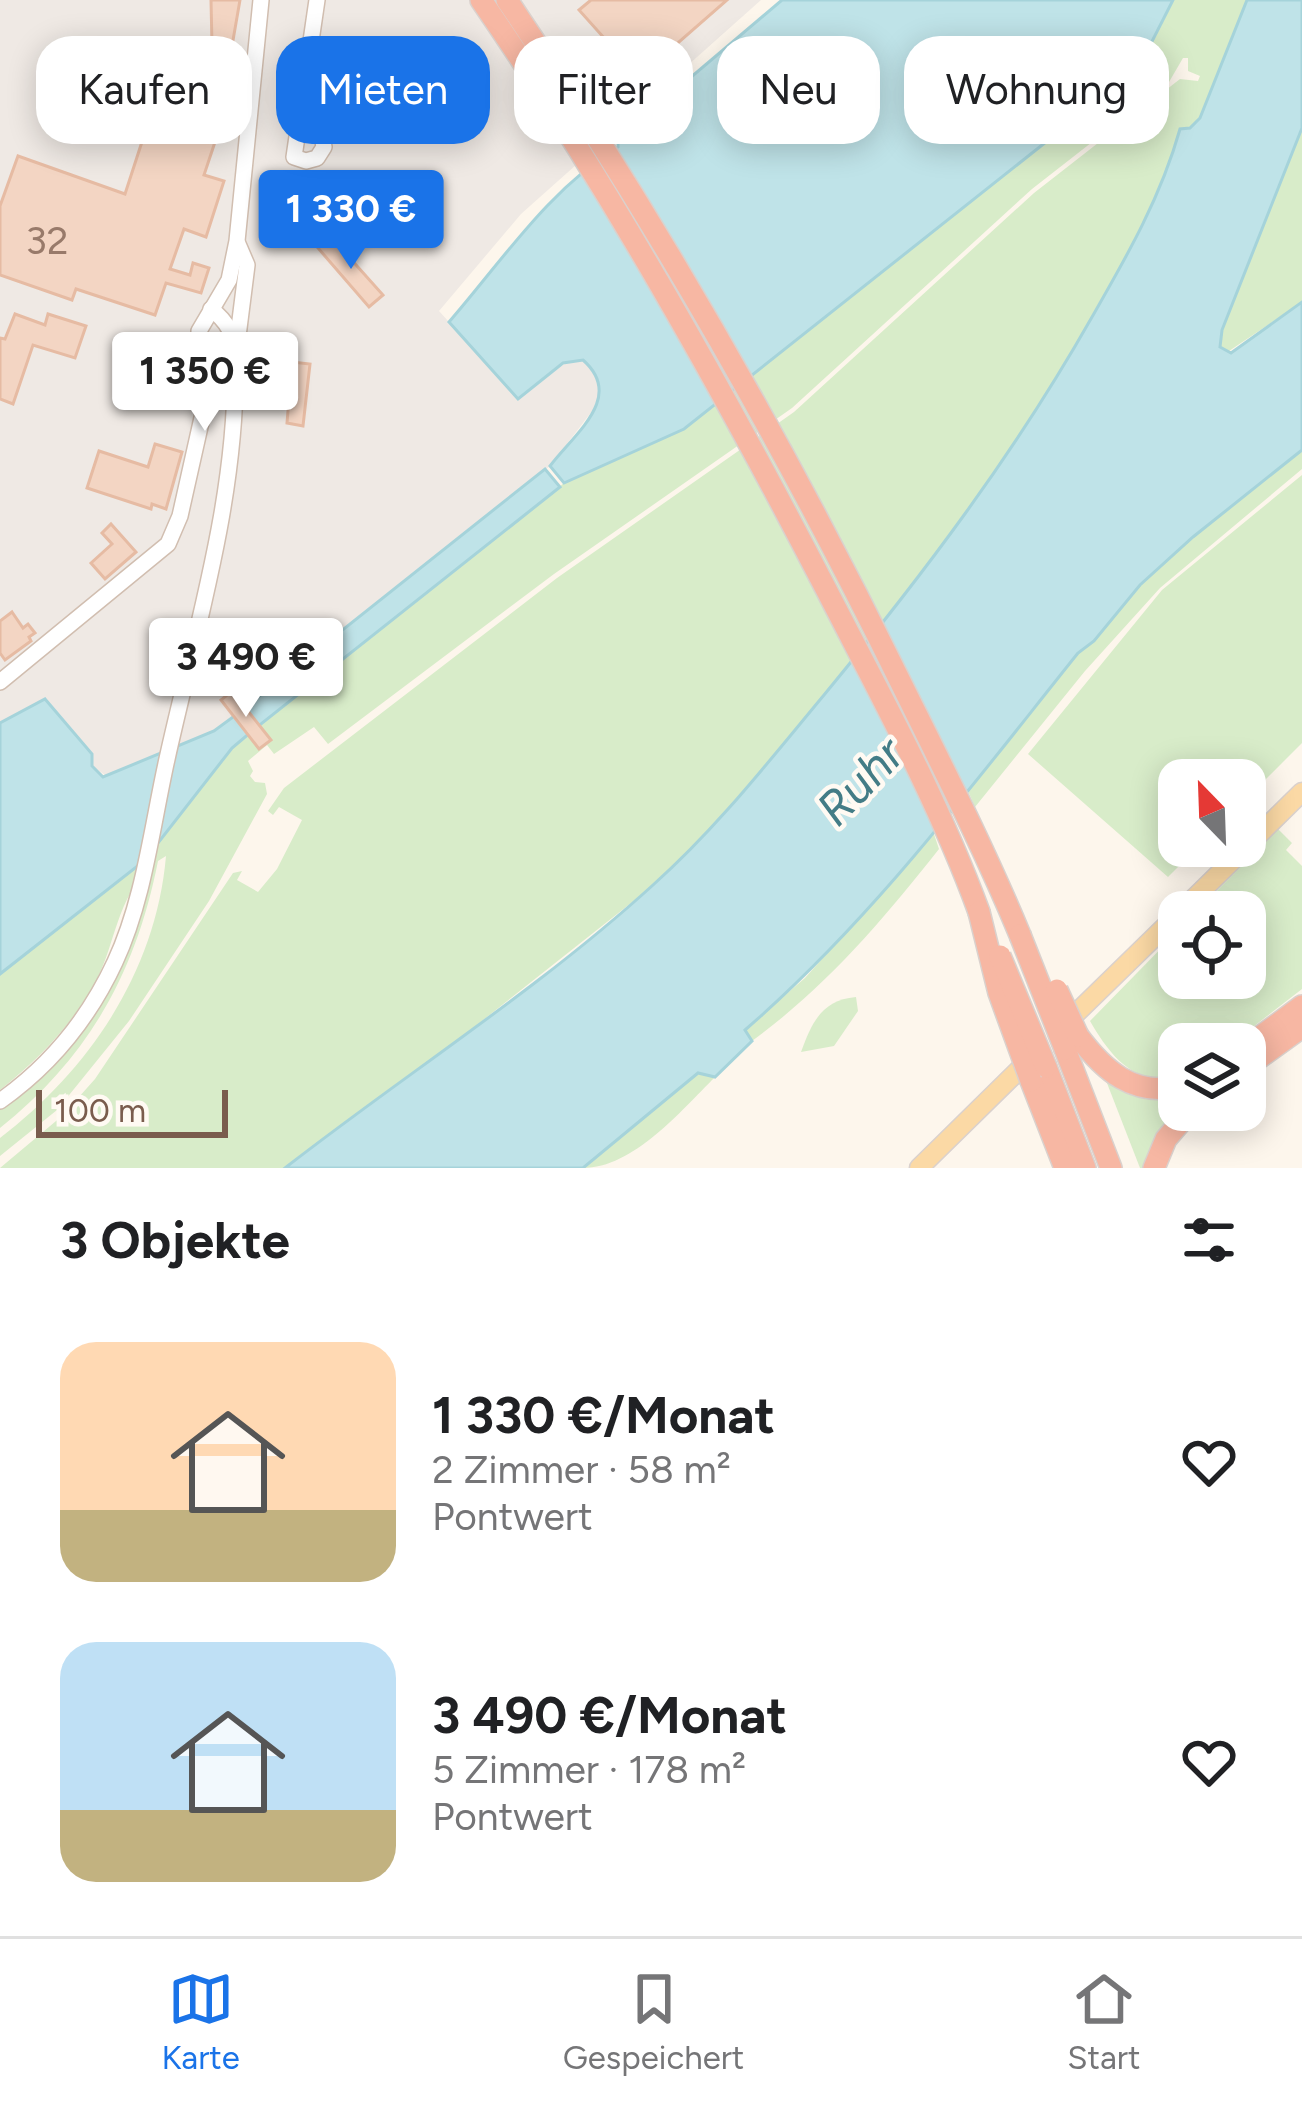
<!DOCTYPE html>
<html lang="de">
<head>
<meta charset="utf-8">
<style>
	:root { --surface:#fff; --page:#f2f2f2; --text:#202124; --muted:#757577; --line:#e0e0e0; --accent:#1a73e8 }
	body { margin:0; font-family:Figtree,sans-serif; background:var(--page); color:var(--text); height:100vh; display:flex; flex-direction:column; font-size:45px; white-space:nowrap }
	* { box-sizing:border-box; margin:0 }
	p { font-size:39px; color:var(--muted) }
	.icon { flex:none; width:66px; height:66px; fill:none; stroke:currentColor; stroke-width:2; stroke-linecap:round; stroke-linejoin:round }
	.map { position:relative; height:1168px; overflow:hidden }
	.details { display:flex; flex-direction:column; background:var(--surface); flex:1 }
	.details>* { flex:none }
	.hud { position:absolute; left:36px; top:36px; width:1230px; height:108px; display:flex; gap:24px }
	.needle { width:78px; rotate:337deg }
	.buttons { position:absolute; left:1158px; top:759px; display:grid; gap:24px }
	.buttons a { display:grid; place-items:center; width:108px; height:108px; border-radius:24px; background:var(--surface); box-shadow:0 6px 30px #0003; font-size:60px }
	.scale { position:absolute; left:36px; bottom:30px; width:192px; box-sizing:border-box; padding-left:12px; border:6px solid #7a5c4d; border-top:0; font-size:33px; line-height:42px; white-space:nowrap; color:#7a5c4d; -webkit-text-stroke:9px #fffaf3; paint-order:stroke }
	.price { position:absolute; translate:-50% -102px; padding:0 27px; border-radius:12px; background:#fff; color:#222; font-size:39px; line-height:78px; filter:drop-shadow(0 3px 6px #0008) }
	.price::after { content:''; position:absolute; left:50%; top:72px; width:36px; height:27px; margin-left:-18px; background:inherit; clip-path:polygon(0 0,100% 0,50% 100%) }
	.price.on { background:var(--accent); color:#fff }
	ul { padding:0; list-style:none }
	li { display:flex; align-items:center; gap:36px; height:300px; padding:0 60px }
	li span { display:grid; place-items:center; flex:none; width:336px; height:240px; border-radius:36px; color:#555 }
	li>.icon { margin-inline-start:auto }
	span .icon { width:144px; height:144px; fill:#fffc; stroke-width:1 }
	li b { font-size:51px }
	h2 { display:flex; justify-content:space-between; align-items:center; height:144px; padding:0 60px; font-size:51px }
	.pill { padding:0 42px; border-radius:36px; background:var(--surface); box-shadow:0 6px 30px #0003; font-size:42px; line-height:108px }
	.pill.on { background:var(--accent); color:#fff }
	.dock { display:flex; justify-content:space-around; align-items:center; height:168px; border-top:3px solid var(--line); background:var(--surface); font-size:33px; color:var(--muted) }
	.dock a { display:grid; justify-items:center; gap:6px }
	.dock .on { color:var(--accent) }
	.map>svg:first-child { display:block }
	.industrial { fill:#efe9e4 }
	.green { fill:#d8ecc9 }
	.water { fill:#bfe3e8; stroke:#a5d3da; stroke-width:3 }
	.building { fill:#f3d5c3; stroke:#e6bba3; stroke-width:3 }
	.lines { fill:none; stroke-linecap:round; stroke-linejoin:round }
	.minor-casing { stroke:#d1beb0; stroke-width:18 }
	.major-casing { stroke:#dad1cd; stroke-width:21 }
	.highway-casing { stroke:#dad1cd; stroke-width:24 }
	.minor { stroke:#fff; stroke-width:15 }
	.major { stroke:#fbd9a5; stroke-width:18 }
	.highway { stroke:#f7b7a3; stroke-width:21 }
	.highway-bridge-casing { stroke:#dad1cd; stroke-width:24; stroke-linecap:butt }
	.highway-bridge { stroke:#f7b7a3; stroke-width:21 }
	.labels { text-anchor:middle; dominant-baseline:central; stroke-width:9; stroke-linejoin:round; paint-order:stroke }
	.number-label { font-size:39px; fill:#987a6a }
	.water-label { font-size:48px; font-style:italic; fill:#437c86; stroke:#fffaf3 }
</style>
</head>
<body>
<div class="map">
<svg width="1302" height="1168" viewBox="0 0 1302 1168">
	<rect width="100%" height="100%" fill="#fdf6ec"/>
	<!-- industrial -->
	<path class="industrial" d="M0,0h761l-240,214 -82,97 79,87 52,-38h13l15,15 5,14 -4,13 -49,64 -336,265 -106,46 -16,-11v-12l-47,-54 -45,23z"/>
	<!-- green -->
	<g class="green">
		<path d="M1173,0h74l-47,118 -10,10 -10,1 -12,46 -16,33 -88,160 -59,92 -76,108 -219,264 -60,56 -206,163 -159,117h-285l62,-52 33,-37 138,-206 9,-2 -5,9 21,12 19,-23 25,-49 -23,-13 -6,8 -5,-4 16,-23 273,-210 237,-166 240,-219 146,-114 18,2 2,-5 -12,-5v-13h-5l-14,24 -137,107 -240,219 -238,166 -226,170 -14,-17 -40,27 -7,-9 -19,16 5,10 -3,5 5,6 10,1 2,11 -58,107 -80,120 -72,89 -57,46v-18c90,-69 156,-167 166,-282l-8,5c-22,111 -69,196 -158,267v-20l70,-63 78,-173c-30,24 -33,72 -51,107 -24,45 -57,79 -97,111v-116l144,-113 88,-113 332,-265 120,-54 454,-360z"/>
		<path d="M1302,128v174l-76,51 -7,-6 3,-17z"/>
		<path d="M1302,450v19l-142,119 -75,83 -110,136 -7,-16 110,-139 16,-11 46,-56 53,-48z"/>
		<path d="M1302,475v268l-57,57v-20h-66v66h20l-31,31 -140,-123 134,-164z"/>
		<path d="M1278,829l14,14 -6,7 16,16v123l-71,55h-52v31c-43,15 -70,-21 -89,-54l89,-91v48h66v-66h-49z"/>
		<path d="M934,834l5,15c-56,71 -113,138 -187,192l-8,-11 61,-52z"/>
		<path d="M856,997l2,14 -24,35 -33,6c11,-30 21,-52 55,-55z"/>
		<path d="M698,1073l17,4c-34,34 -82,91 -132,91z"/>
		<path d="M1105,1078l74,15v17l-32,58h-7z"/>
	</g>
	<!-- water -->
	<g class="water">
		<path d="M782,0h391l-35,69 -454,360 -120,54 -14,-17c25,-33 75,-69 33,-106l-20,3 -45,36 -69,-77c53,-61 99,-132 169,-175v-8z"/>
		<path d="M1247,0h55v128l-80,202 -2,17 11,6 71,-51v148l-109,87 -53,48 -46,56 -16,12c-105,131 -205,266 -333,377l7,11 -37,36 -17,-4 -115,95h-298c122,-95 254,-179 368,-283 64,-57 116,-124 171,-190 99,-120 191,-242 268,-378 35,-61 69,-120 88,-188l10,-1 10,-10z"/>
		<path d="M545,469l15,18 -304,241 -14,-18z"/>
		<path d="M45,699l47,55v12l11,11 111,-46 23,-17 14,18 -19,16 -88,113 -144,113v-251z"/>
	</g>
	<!-- building -->
	<g class="building">
		<path d="M211,0h29l-8,46 -20,-1z"/>
		<path d="M591,0h136l-88,77 -60,-67z"/>
		<path d="M211,97l17,6 -24,72 20,6 -18,56 -22,-8 -14,40 20,6 3,-12 16,5 -8,25 -35,-10 -11,32 -79,-26 -4,11 -72,-25v-69l18,-50 107,38 27,-83 49,16z"/>
		<path d="M331,237l52,58 -14,12 -51,-59z"/>
		<path d="M15,314l30,11 3,-11 38,12 -11,32 -42,-13 -20,59 -13,-5v-61l5,1z"/>
		<path d="M292,362l18,2 -7,62 -16,-3z"/>
		<path d="M155,444l27,8 -16,57 -14,-5 -1,5 -64,-21 12,-37 49,16z"/>
		<path d="M111,524l25,28 -31,27 -14,-16 21,-19 -10,-11z"/>
		<path d="M12,612l11,16 5,-4 7,9 -6,4 2,4 -26,19 -5,-7v-32z"/>
		<path d="M232,691l39,49 -12,9 -38,-49z"/>
	</g>
	<g class="lines">
		<defs>
			<g id="minor">
				<path d="M298,130l10,-3 14,8 2,12 -7,11 -11,3 -12,-4 23,-157"/>
				<path d="M237,344l10,-79 -9,-21"/>
				<path d="M0,682l168,-138 12,-28 26,-116 -7,-69 30,-51 8,-39 24,-241"/>
				<path d="M0,1101c51,-36 89,-83 115,-139 29,-62 37,-136 52,-203 29,-131 72,-268 68,-404 0,-20 -8,-34 -24,-46"/>
			</g>
			<g id="major">
				<path d="M1180,912l122,-120"/>
				<path d="M1062,1027l117,-114"/>
				<path d="M919,1168l115,-113"/>
			</g>
			<g id="highway">
				<path d="M481,0c129,188 241,388 346,591 54,105 111,209 152,321"/>
				<path d="M507,0c147,217 277,444 392,679 42,85 85,169 121,256"/>
				<path d="M1078,1036c26,35 55,60 101,51"/>
				<path d="M1245,1048l57,-42"/>
				<path d="M1065,1049l46,119"/>
				<path d="M1046,1067l39,101"/>
				<path d="M1245,1068l57,-41"/>
				<path d="M1031,1081l34,87"/>
				<path d="M1154,1168l12,-29 25,-29"/>
			</g>
		</defs>
		<!-- minor casing -->
		<use href="#minor" class="minor-casing"/>
		<!-- major casing -->
		<use href="#major" class="major-casing"/>
		<!-- highway casing -->
		<use href="#highway" class="highway-casing"/>
		<!-- minor -->
		<use href="#minor" class="minor"/>
		<!-- major -->
		<use href="#major" class="major"/>
		<!-- highway -->
		<use href="#highway" class="highway"/>
		<defs>
			<g id="highway-bridge">
				<path d="M979,912l20,81 32,88"/>
				<path d="M1020,935l45,114"/>
				<path d="M1000,956l46,111"/>
				<path d="M1057,990l21,46"/>
			</g>
		</defs>
		<!-- highway-bridge casing -->
		<use href="#highway-bridge" class="highway-bridge-casing"/>
		<!-- highway-bridge -->
		<use href="#highway-bridge" class="highway-bridge"/>
	</g>
	<g class="labels">
		<!-- number labels -->
		<g class="number-label">
			<text x="47" y="240">32</text>
		</g>
		<!-- water labels -->
		<g class="water-label">
			<text transform="translate(860 781) rotate(-46)">Ruhr</text>
		</g>
	</g>
</svg>
<div class="buttons">
<a><svg class="needle" viewBox="-14 -14 28 28"><path d="M0-13l5 13h-10z" fill="#e53935"/><path d="M0 13l5-13h-10z" fill="#757577"/></svg></a>
<a><svg class="icon" aria-label="locate" viewBox="0 0 24 24"><circle cx="12" cy="12" r="6"/><path d="M12 2v4M12 18v4M2 12h4M18 12h4"/></svg></a>
<a><svg class="icon" aria-label="layers" viewBox="0 0 24 24"><path d="M12 4l9 5-9 5-9-5zM3 14l9 5 9-5"/></svg></a>
</div>
<div class="scale">100 m</div>
<b class="price on" style="left:351px;top:272px">1 330 €</b>
<b class="price" style="left:205px;top:434px">1 350 €</b>
<b class="price" style="left:246px;top:720px">3 490 €</b>
<div class="hud">
<a class="pill">Kaufen</a>
<a class="pill on">Mieten</a>
<a class="pill">Filter</a>
<a class="pill">Neu</a>
<a class="pill">Wohnung</a>
</div>
</div>
<section class="details">
<h2>3 Objekte<svg class="icon" aria-label="filters" viewBox="0 0 24 24"><path d="M4 7h16M4 17h16"/><circle cx="9" cy="7" r="2"/><circle cx="15" cy="17" r="2"/></svg></h2>
<ul>
<li><span style="background:linear-gradient(#ffd9b3 70%,#c2b280 0)"><svg class="icon" aria-label="home" viewBox="0 0 24 24"><path d="M3 11l9-7 9 7M6 9v11h12V9"/></svg></span><div><b>1 330 €/Monat</b><p>2 Zimmer · 58 m²</p><p>Pontwert</p></div><svg class="icon" aria-label="heart" viewBox="0 0 24 24"><path d="M12 20l-8-8c-3-5 5-10 8-4 3-6 11-1 8 4z"/></svg></li>
<li><span style="background:linear-gradient(#bfe0f5 70%,#c2b280 0)"><svg class="icon" aria-label="home" viewBox="0 0 24 24"><path d="M3 11l9-7 9 7M6 9v11h12V9"/></svg></span><div><b>3 490 €/Monat</b><p>5 Zimmer · 178 m²</p><p>Pontwert</p></div><svg class="icon" aria-label="heart" viewBox="0 0 24 24"><path d="M12 20l-8-8c-3-5 5-10 8-4 3-6 11-1 8 4z"/></svg></li>
</ul>
</section>
<nav class="dock">
<a class="on"><svg class="icon" aria-label="map" viewBox="0 0 24 24"><path d="M3 6l6-2 6 2 6-2v14l-6 2-6-2-6 2zM9 4v14M15 6v14"/></svg>Karte</a>
<a><svg class="icon" aria-label="saved" viewBox="0 0 24 24"><path d="M7 4h10v16l-5-4-5 4z"/></svg>Gespeichert</a>
<a><svg class="icon" aria-label="home" viewBox="0 0 24 24"><path d="M3 11l9-7 9 7M6 9v11h12V9"/></svg>Start</a>
</nav>
</body>
</html>
